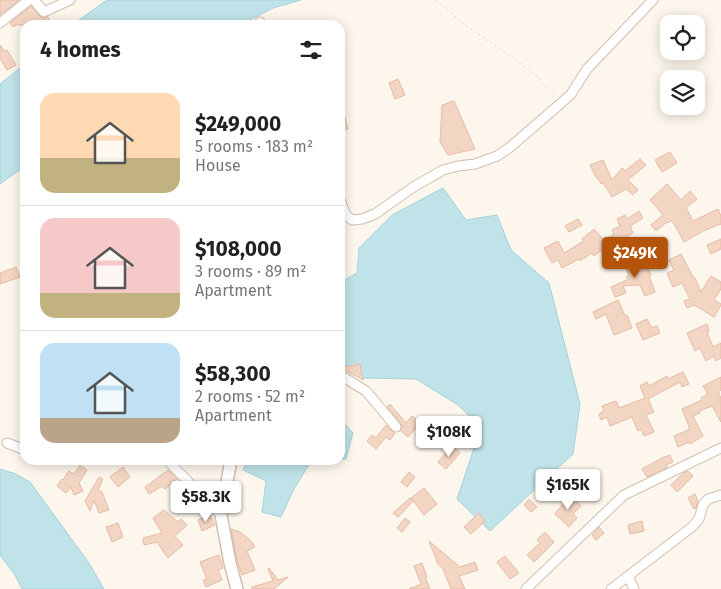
<!DOCTYPE html>
<html lang="en">
<head>
<meta charset="utf-8">
<style>
	:root { --surface:#fff; --page:#f6f6f6; --text:#222; --muted:#767676; --line:#e0e0e0; --accent:#b45309 }
	body { margin:0; font-family:"Fira Sans",sans-serif; background:var(--page); color:var(--text); height:100vh; display:flex; flex-direction:column; font-size:19px; white-space:nowrap }
	* { box-sizing:border-box; margin:0 }
	p { font-size:16px; color:var(--muted) }
	.icon { flex:none; width:28px; height:28px; fill:none; stroke:currentColor; stroke-width:2; stroke-linecap:round; stroke-linejoin:round }
	.map { position:relative; flex:1; overflow:hidden }
	.panel { position:absolute; left:20px; top:20px; width:325px; height:445px; display:flex; flex-direction:column; background:var(--surface); border-radius:15px; box-shadow:0 2px 12px #0003 }
	.panel>* { flex:none }
	.controls { position:absolute; left:660px; top:15px; display:grid; gap:10px }
	.controls a { display:grid; place-items:center; width:45px; height:45px; border-radius:10px; background:var(--surface); box-shadow:0 2px 12px #0003; font-size:25px }
	.price { position:absolute; translate:-50% -42px; padding:0 11px; border-radius:5px; background:#fff; color:#222; font-size:16px; line-height:32px; filter:drop-shadow(0 1px 2px #0008) }
	.price::after { content:''; position:absolute; left:50%; top:30px; width:15px; height:11px; margin-left:-8px; background:inherit; clip-path:polygon(0 0,100% 0,50% 100%) }
	.price.selected { background:var(--accent); color:#fff }
	ul { padding:0; list-style:none }
	li { display:flex; align-items:center; gap:15px; height:125px; padding:0 20px }
	li+li { border-top:1px solid var(--line) }
	li span { display:grid; place-items:center; flex:none; width:140px; height:100px; border-radius:15px; color:#555 }
	li>.icon { margin-inline-start:auto }
	span .icon { width:60px; height:60px; fill:#fffc; stroke-width:1 }
	li b { font-size:21px }
	h2 { display:flex; justify-content:space-between; align-items:center; height:60px; padding:0 20px; font-size:21px }
	.map>svg:first-child { display:block }
	.water { fill:#bfe3e8; stroke:#a5d3da }
	.building { fill:#f3d5c3; stroke:#e6bba3 }
	.lines { fill:none; stroke-linecap:round; stroke-linejoin:round }
	.minor-casing { stroke:#d1beb0; stroke-width:11 }
	.tertiary-casing { stroke:#d1beb0; stroke-width:14 }
	.path { stroke:#d9b8a5; stroke-width:1; stroke-dasharray:1 4; stroke-linecap:butt }
	.minor { stroke:#fff; stroke-width:9 }
	.tertiary { stroke:#fff; stroke-width:11 }
</style>
</head>
<body>
<div class="map">
<svg width="721" height="589" viewBox="0 0 721 589">
	<rect width="100%" height="100%" fill="#fdf6ec"/>
	<!-- water -->
	<g class="water">
		<path d="M107,0h194l-28,8 -33,17h-168z"/>
		<path d="M25,64v102l-25,18v-100z"/>
		<path d="M443,188l23,32 31,-5 14,35 38,33 31,121 -7,50 -83,77 -33,-32 24,-72 -23,-22 -42,-26 -54,-1 -22,-15v-80l17,-10 2,-25 33,-33z"/>
		<path d="M340,419l13,14 -7,26h-6z"/>
		<path d="M247,460h72h-7l-18,29 -13,28 -19,-5 4,-31 -23,-11z"/>
		<path d="M0,469l16,5 14,8 59,81 15,26h-82l-7,-14 -15,-20z"/>
	</g>
	<!-- building -->
	<g class="building">
		<path d="M0,0h19l-19,15z"/>
		<path d="M31,6l9,10 3,2 5,-1 5,8h-37l-3,2 -3,-4z"/>
		<path d="M0,45l5,6 2,-1 9,15 -9,5 -7,-12z"/>
		<path d="M398,79l7,16 -10,4 -6,-16z"/>
		<path d="M454,101l21,48 -27,6 -8,-13 2,-37z"/>
		<path d="M342,106l6,23 -8,3v-25z"/>
		<path d="M670,152l7,11 -15,9 -7,-12z"/>
		<path d="M640,159l6,6 -18,15 10,10 -5,5 -7,-6 -14,8 -9,-14 -2,1 -3,-6 -1,1 -7,-14 13,-5 9,20 10,-12 3,3z"/>
		<path d="M667,184l14,16 9,-9 7,8 -11,9 7,13 25,-12 3,7v8l-18,7 -19,11 -12,-22 -4,3 -1,-1 -11,9 -5,-6 12,-10 -13,-15z"/>
		<path d="M639,211l4,7 -13,8 3,7 -6,3 1,2 -23,11 -1,-1 -10,8 -2,-3 -12,8 -1,-2 -17,9 -4,-8 -6,3 -8,-15 14,-7 6,12 20,-12 -2,-2 12,-10 10,11 10,-5 -2,-5 8,-4 -3,-7 8,-4 2,4z"/>
		<path d="M578,219l4,6 -13,7 -4,-6z"/>
		<path d="M721,239v10l-10,5 -4,-9z"/>
		<path d="M681,254l13,25 1,-1 6,14 10,-16 10,6v7l-7,11 7,4v1l-7,12 -20,-12 -7,3 -3,-7 6,-2 -8,-16 -9,4 -6,-14 7,-3 -5,-10z"/>
		<path d="M636,259l3,9 8,-3 4,10 -2,1 6,16 -10,4 -5,-11 -17,1 3,7 -11,4 -4,-10 16,-7v-4h2l-5,-12z"/>
		<path d="M16,267l4,10 -20,7v-11z"/>
		<path d="M618,300l7,16 2,-1 5,13 -18,7 -8,-21 -10,5 -3,-7z"/>
		<path d="M647,319l5,9 5,-2 3,7 -17,7 -7,-16z"/>
		<path d="M707,324l2,7 -2,1 6,15 8,-4v15l-5,3 -2,-5 -8,5 -6,-13 -5,3 -8,-18z"/>
		<path d="M360,364l3,16 -22,-12z"/>
		<path d="M683,372l6,12 -7,3 -2,-5 -32,17 6,13 -8,3 8,17 -10,4 -3,-7 -3,2 -6,-14 -22,9 -3,-9 -6,3 -2,-6 5,-3 -2,-5 14,-5 3,7 26,-10 -5,-12 7,-4 2,4 18,-10 1,3z"/>
		<path d="M721,377v13l-3,2 3,6v24l-9,-16 -13,5 1,2 -7,3 10,20 -13,8 -1,-2 -11,5 -4,-11 16,-7 -8,-20 20,-9 -1,-2 7,-4 -5,-8z"/>
		<path d="M390,404l16,19 6,-7 9,7 -13,14 -7,-6 1,-5 -1,-3 -14,-16z"/>
		<path d="M386,425l6,6 3,2 -5,7 -4,-3 -10,12 -9,-8 5,-6 4,3z"/>
		<path d="M452,446l8,7 -14,16 -8,-7z"/>
		<path d="M670,455l3,7 -7,3 1,2 -20,10 -5,-8 20,-11z"/>
		<path d="M80,465l7,5 -8,13 4,8 -9,4 -3,-8 -5,6 -9,-7 5,-7 1,1 6,-9 5,3z"/>
		<path d="M123,467l7,10 -12,10 -8,-10z"/>
		<path d="M168,470l9,9 -12,10 -3,-3 -13,8 -4,-7z"/>
		<path d="M688,471l5,5 -16,16 -6,-7 12,-12z"/>
		<path d="M409,472l6,5 -8,10 -6,-5z"/>
		<path d="M99,477l4,2 -5,11 4,2 7,18 -10,3 -5,-13 -4,11 -5,-10z"/>
		<path d="M424,488l13,16 -13,11 -13,-17z"/>
		<path d="M695,494l3,7 -2,7 -2,1 -6,-11z"/>
		<path d="M570,495l11,11 -8,8 4,4 -8,9 -14,-13z"/>
		<path d="M410,498l3,3 -15,16 -5,-4z"/>
		<path d="M529,499l8,8 -6,5 -7,-7z"/>
		<path d="M164,510l14,12 3,-3 6,6 -12,11 8,9 -15,13 -11,-16 -13,3 -1,-7 19,-5 -9,-15z"/>
		<path d="M479,513l6,8 -14,13 -7,-7z"/>
		<path d="M210,515l5,10 -13,6 -4,-11z"/>
		<path d="M405,518l5,4 -8,10 -5,-4z"/>
		<path d="M642,521l2,10 -14,3 -2,-9z"/>
		<path d="M118,523l5,14 -11,5 -6,-15z"/>
		<path d="M599,527l5,6 -8,7 -4,-5z"/>
		<path d="M231,529l9,3 11,9 4,6 -8,4 8,19 -13,5 -5,-14z"/>
		<path d="M545,532l9,10 -20,20 -7,-7 13,-12 -3,-3z"/>
		<path d="M429,541l31,26 15,-5 3,8 -19,6 6,13h-14l-8,-20 -5,-5z"/>
		<path d="M219,555l4,13 -5,2 4,10 -16,7 -3,-7 4,-1 -7,-17z"/>
		<path d="M505,556l14,17 -9,6 -13,-17z"/>
		<path d="M422,563l5,14h-2l5,12h-21l12,-5 -7,-18z"/>
		<path d="M269,568l9,12 10,-3 -14,12h-22v-2l21,-6 -5,-12z"/>
	</g>
	<g class="lines">
		<defs>
			<g id="minor">
				<path d="M34,0l10,12 26,-12"/>
				<path d="M260,22l1,3"/>
				<path d="M0,23l29,-23"/>
				<path d="M340,200l6,15 6,5 10,-1 13,-5 40,-28 28,-16 15,-4 17,-2 22,-8 12,-8 51,-44 11,-10 16,-25 66,-69"/>
				<path d="M340,375l26,16 30,36"/>
				<path d="M7,443l18,7"/>
				<path d="M167,460l54,55"/>
				<path d="M628,576l6,13"/>
				<path d="M526,589l98,-94 97,-47"/>
				<path d="M611,589l81,-62 7,-8 4,-14 5,-6 13,-4"/>
			</g>
			<path id="tertiary" d="M231,460l-10,55 9,48 7,26"/>
		</defs>
		<!-- minor casing -->
		<use href="#minor" class="minor-casing"/>
		<!-- tertiary casing -->
		<use href="#tertiary" class="tertiary-casing"/>
		<!-- path -->
		<path class="path" d="M436,0l28,24 42,29 30,22 19,23"/>
		<!-- minor -->
		<use href="#minor" class="minor"/>
		<!-- tertiary -->
		<use href="#tertiary" class="tertiary"/>
	</g>
</svg>
<div class="controls">
<a><svg class="icon" aria-label="locate" viewBox="0 0 24 24"><circle cx="12" cy="12" r="6"/><path d="M12 2v4M12 18v4M2 12h4M18 12h4"/></svg></a>
<a><svg class="icon" aria-label="layers" viewBox="0 0 24 24"><path d="M12 4l9 5-9 5-9-5zM3 14l9 5 9-5"/></svg></a>
</div>
<b class="price selected" style="left:635px;top:279px">$249K</b>
<b class="price" style="left:449px;top:458px">$108K</b>
<b class="price" style="left:568px;top:511px">$165K</b>
<b class="price" style="left:206px;top:523px">$58.3K</b>
<section class="panel">
<h2>4 homes<svg class="icon" aria-label="filters" viewBox="0 0 24 24"><path d="M4 7h16M4 17h16"/><circle cx="9" cy="7" r="2"/><circle cx="15" cy="17" r="2"/></svg></h2>
<ul>
<li><span style="background:linear-gradient(#ffd9b3 65%,#c2b280 0)"><svg class="icon" aria-label="home" viewBox="0 0 24 24"><path d="M3 11l9-7 9 7M6 9v11h12V9"/></svg></span><div><b>$249,000</b><p>5 rooms · 183 m²</p><p>House</p></div></li>
<li><span style="background:linear-gradient(#f6c9c9 75%,#c2b280 0)"><svg class="icon" aria-label="home" viewBox="0 0 24 24"><path d="M3 11l9-7 9 7M6 9v11h12V9"/></svg></span><div><b>$108,000</b><p>3 rooms · 89 m²</p><p>Apartment</p></div></li>
<li><span style="background:linear-gradient(#bfe0f5 75%,#b9a48a 0)"><svg class="icon" aria-label="home" viewBox="0 0 24 24"><path d="M3 11l9-7 9 7M6 9v11h12V9"/></svg></span><div><b>$58,300</b><p>2 rooms · 52 m²</p><p>Apartment</p></div></li>
</ul>
</section>
</div>
</body>
</html>
